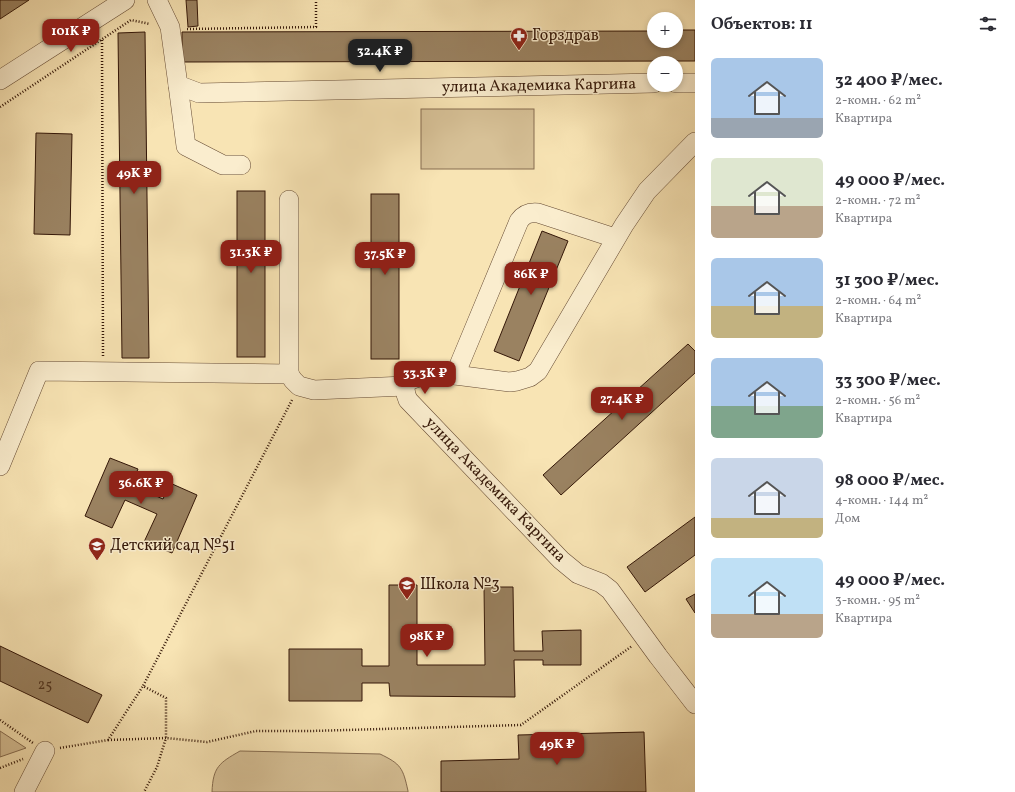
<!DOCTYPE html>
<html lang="ru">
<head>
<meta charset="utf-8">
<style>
	:root { --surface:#fff; --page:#f2f2f3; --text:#2b2b33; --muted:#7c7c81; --accent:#8f2418 }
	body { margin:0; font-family:Vollkorn,serif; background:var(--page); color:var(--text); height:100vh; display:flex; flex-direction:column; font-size:15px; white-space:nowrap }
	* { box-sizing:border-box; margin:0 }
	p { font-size:13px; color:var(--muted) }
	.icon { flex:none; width:22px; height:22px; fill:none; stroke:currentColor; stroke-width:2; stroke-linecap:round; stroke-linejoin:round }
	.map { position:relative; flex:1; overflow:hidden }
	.side { display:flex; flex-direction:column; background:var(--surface); width:320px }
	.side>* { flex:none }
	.fabs { position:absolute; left:647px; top:12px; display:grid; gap:8px }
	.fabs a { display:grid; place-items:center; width:36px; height:36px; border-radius:50%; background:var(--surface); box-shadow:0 2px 6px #0003; font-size:20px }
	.price { position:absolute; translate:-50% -34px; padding:0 9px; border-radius:8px; background:var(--accent); color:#fff; font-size:13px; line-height:26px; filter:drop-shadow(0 1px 2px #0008) }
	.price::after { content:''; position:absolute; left:50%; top:24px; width:12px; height:9px; margin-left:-6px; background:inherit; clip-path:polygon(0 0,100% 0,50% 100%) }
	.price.selected { background:#222; color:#fff }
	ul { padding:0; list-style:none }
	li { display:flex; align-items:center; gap:12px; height:100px; padding:0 16px }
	li span { display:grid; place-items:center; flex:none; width:112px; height:80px; border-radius:6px; color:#555 }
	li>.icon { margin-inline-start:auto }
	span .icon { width:48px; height:48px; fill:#fffc; stroke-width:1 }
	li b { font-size:17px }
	h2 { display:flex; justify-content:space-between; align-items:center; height:48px; padding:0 16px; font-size:17px }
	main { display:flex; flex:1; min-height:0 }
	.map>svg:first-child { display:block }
	.green { fill:#d7c197; stroke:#866c50 }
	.building { fill:#9a8261; stroke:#341708 }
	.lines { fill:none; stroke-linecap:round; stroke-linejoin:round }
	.minor-casing { stroke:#654a33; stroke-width:20 }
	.path { stroke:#341708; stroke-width:2.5; stroke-dasharray:1 2; stroke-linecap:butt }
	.minor { stroke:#faedce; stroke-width:19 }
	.labels { text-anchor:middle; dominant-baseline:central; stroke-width:3; stroke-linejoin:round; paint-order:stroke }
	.number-label { font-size:14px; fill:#4e321e }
	.poi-label { font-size:16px; fill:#341708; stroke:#faedce; text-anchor:start }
	.street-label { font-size:16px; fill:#341708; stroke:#faedce }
</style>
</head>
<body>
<main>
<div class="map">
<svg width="695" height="792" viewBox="0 0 695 792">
	<rect width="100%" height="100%" fill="#f8e4b4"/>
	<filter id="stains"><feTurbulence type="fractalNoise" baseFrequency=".005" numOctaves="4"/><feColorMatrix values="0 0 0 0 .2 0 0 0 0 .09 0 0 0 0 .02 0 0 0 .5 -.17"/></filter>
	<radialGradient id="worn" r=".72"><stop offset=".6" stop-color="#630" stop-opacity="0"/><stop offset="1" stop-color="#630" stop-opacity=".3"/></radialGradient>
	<!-- green -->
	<g class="green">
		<rect x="421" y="109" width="113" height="60"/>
		<path d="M0,731l26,17 -26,9z"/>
		<path d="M240,751l140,3c21,10 23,14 28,37v1h-196c1,-25 7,-29 28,-41z"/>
	</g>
	<!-- building -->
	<g class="building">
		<path d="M0,0h29l-29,19z"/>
		<path d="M186,0h11l1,26 -10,1z"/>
		<path d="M676,30h19v31l-513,1v-30l472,-1v10h22z"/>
		<path d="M145,32l4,326h-27l-4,-325z"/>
		<path d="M36,133l36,1 -2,101 -36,-1z"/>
		<rect x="237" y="191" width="28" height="166"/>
		<rect x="371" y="194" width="28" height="165"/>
		<path d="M542,231l26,10 -49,120 -25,-10z"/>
		<path d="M688,344l7,7v22l-134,122 -18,-20z"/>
		<path d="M110,458l28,11 -7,16 32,14 7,-16 27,12 -25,58 -28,-11 13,-28 -32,-14 -13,28 -27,-12z"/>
		<path d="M695,517v38l-50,37 -18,-25z"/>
		<path d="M389,585h28v80h68l-1,-78h29l1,64h29l-1,-20 39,-1v35h-38v-5h-29l1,37 -125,-1 -1,-13h-27v18h-73v-52h73v17h27z"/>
		<path d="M695,594v19l-9,-14z"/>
		<path d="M0,646l102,49 -14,28 -88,-42z"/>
		<path d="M644,732l2,60h-205v-31l78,-2 -1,-24z"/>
	</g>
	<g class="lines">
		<defs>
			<g id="minor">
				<path d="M157,0l13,27 8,58 21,8 455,-10"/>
				<path d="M0,80l125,-80"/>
				<path d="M676,83h19"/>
				<path d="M178,85l8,61 37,19h18"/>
				<path d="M695,142l-48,49 -23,34 -86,146 -8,6 -13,4 -7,1 -55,-7h-30l-18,6c-3,7 -2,12 1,19l153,160 17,14 23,9 9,7 48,66 37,48"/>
				<path d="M289,200v174"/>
				<path d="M455,375l64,-154c5,-7 10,-9 19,-8l77,25"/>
				<path d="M0,466l39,-95 250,3 4,6 6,6 15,4 91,-4"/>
				<path d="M24,792l21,-41"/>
			</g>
		</defs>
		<!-- minor casing -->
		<use href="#minor" class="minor-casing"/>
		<!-- path -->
		<g class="path">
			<path d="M187,29l129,-2v-27"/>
			<path d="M102,40l1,317"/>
			<path d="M0,107l131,-87 19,4"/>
			<path d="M292,400l-149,286 23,12v40l41,4 49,-11h55l210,-6 111,-79"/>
			<path d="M0,720l33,23"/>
			<path d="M108,740l58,-2 -9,29 -13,25"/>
			<path d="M60,748l48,-8 35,-54"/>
			<path d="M0,768l23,-9"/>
		</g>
		<!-- minor -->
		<use href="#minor" class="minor"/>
	</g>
	<!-- icons -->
	<defs>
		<symbol id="pharmacy-pin" viewBox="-11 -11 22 30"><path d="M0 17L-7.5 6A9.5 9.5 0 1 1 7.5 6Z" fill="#8f2418" stroke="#faedce"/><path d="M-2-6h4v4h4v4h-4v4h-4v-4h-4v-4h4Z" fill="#fff"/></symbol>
		<symbol id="school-pin" viewBox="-11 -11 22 30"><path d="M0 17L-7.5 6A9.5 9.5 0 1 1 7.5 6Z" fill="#8f2418" stroke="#faedce"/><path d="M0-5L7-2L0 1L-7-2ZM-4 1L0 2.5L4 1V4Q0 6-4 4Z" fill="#fff"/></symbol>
	</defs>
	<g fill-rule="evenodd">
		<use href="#pharmacy-pin" x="509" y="26" width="20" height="27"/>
		<use href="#school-pin" x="87" y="536" width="20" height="27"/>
		<use href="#school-pin" x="397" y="575" width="20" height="27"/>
	</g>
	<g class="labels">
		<!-- number labels -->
		<g class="number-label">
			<text x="45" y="685">25</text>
		</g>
		<!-- poi labels -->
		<g class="poi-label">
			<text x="532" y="36">Горздрав</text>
			<text x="110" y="546">Детский сад №51</text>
			<text x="420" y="585">Школа №3</text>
		</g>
		<!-- street labels -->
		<g class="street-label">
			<text transform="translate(539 86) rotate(-1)">улица Академика Каргина</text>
			<text transform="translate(495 490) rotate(46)">улица Академика Каргина</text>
		</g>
	</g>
	<rect width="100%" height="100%" filter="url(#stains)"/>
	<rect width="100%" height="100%" fill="url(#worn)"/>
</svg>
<div class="fabs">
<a>+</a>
<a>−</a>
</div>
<b class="price" style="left:71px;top:53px">101K ₽</b>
<b class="price selected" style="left:380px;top:73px">32.4K ₽</b>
<b class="price" style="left:134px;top:195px">49K ₽</b>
<b class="price" style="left:251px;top:274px">31.3K ₽</b>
<b class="price" style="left:385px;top:276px">37.5K ₽</b>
<b class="price" style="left:531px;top:296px">86K ₽</b>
<b class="price" style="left:425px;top:395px">33.3K ₽</b>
<b class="price" style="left:622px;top:421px">27.4K ₽</b>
<b class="price" style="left:141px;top:505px">36.6K ₽</b>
<b class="price" style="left:427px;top:658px">98K ₽</b>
<b class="price" style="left:557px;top:766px">49K ₽</b>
</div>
<section class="side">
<h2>Объектов: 11<svg class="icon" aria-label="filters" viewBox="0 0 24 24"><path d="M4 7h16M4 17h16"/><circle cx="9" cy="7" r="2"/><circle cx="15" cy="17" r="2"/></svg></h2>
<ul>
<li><span style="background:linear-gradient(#a9c7e8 75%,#9aa5b1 0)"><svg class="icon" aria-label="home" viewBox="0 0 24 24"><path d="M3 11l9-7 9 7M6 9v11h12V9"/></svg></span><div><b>32 400 ₽/мес.</b><p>2-комн. · 62 m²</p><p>Квартира</p></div></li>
<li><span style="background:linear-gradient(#dfe7d0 60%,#b9a48a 0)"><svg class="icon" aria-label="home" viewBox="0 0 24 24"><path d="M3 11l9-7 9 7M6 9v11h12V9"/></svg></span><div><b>49 000 ₽/мес.</b><p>2-комн. · 72 m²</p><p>Квартира</p></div></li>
<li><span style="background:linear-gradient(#a9c7e8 60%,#c2b280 0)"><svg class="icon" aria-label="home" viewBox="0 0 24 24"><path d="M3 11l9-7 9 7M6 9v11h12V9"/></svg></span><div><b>31 300 ₽/мес.</b><p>2-комн. · 64 m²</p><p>Квартира</p></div></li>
<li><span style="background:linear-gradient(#a9c7e8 60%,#7fa58c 0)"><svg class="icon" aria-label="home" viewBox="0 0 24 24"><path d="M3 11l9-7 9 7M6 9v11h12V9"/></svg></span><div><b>33 300 ₽/мес.</b><p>2-комн. · 56 m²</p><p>Квартира</p></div></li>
<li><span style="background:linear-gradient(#c9d6e8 75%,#c2b280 0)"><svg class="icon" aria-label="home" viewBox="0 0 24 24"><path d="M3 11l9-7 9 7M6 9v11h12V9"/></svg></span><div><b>98 000 ₽/мес.</b><p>4-комн. · 144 m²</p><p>Дом</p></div></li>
<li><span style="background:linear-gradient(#bfe0f5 70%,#b9a48a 0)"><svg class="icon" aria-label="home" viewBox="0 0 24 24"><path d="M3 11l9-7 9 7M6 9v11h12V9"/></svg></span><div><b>49 000 ₽/мес.</b><p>3-комн. · 95 m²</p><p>Квартира</p></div></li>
</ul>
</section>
</main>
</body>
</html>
